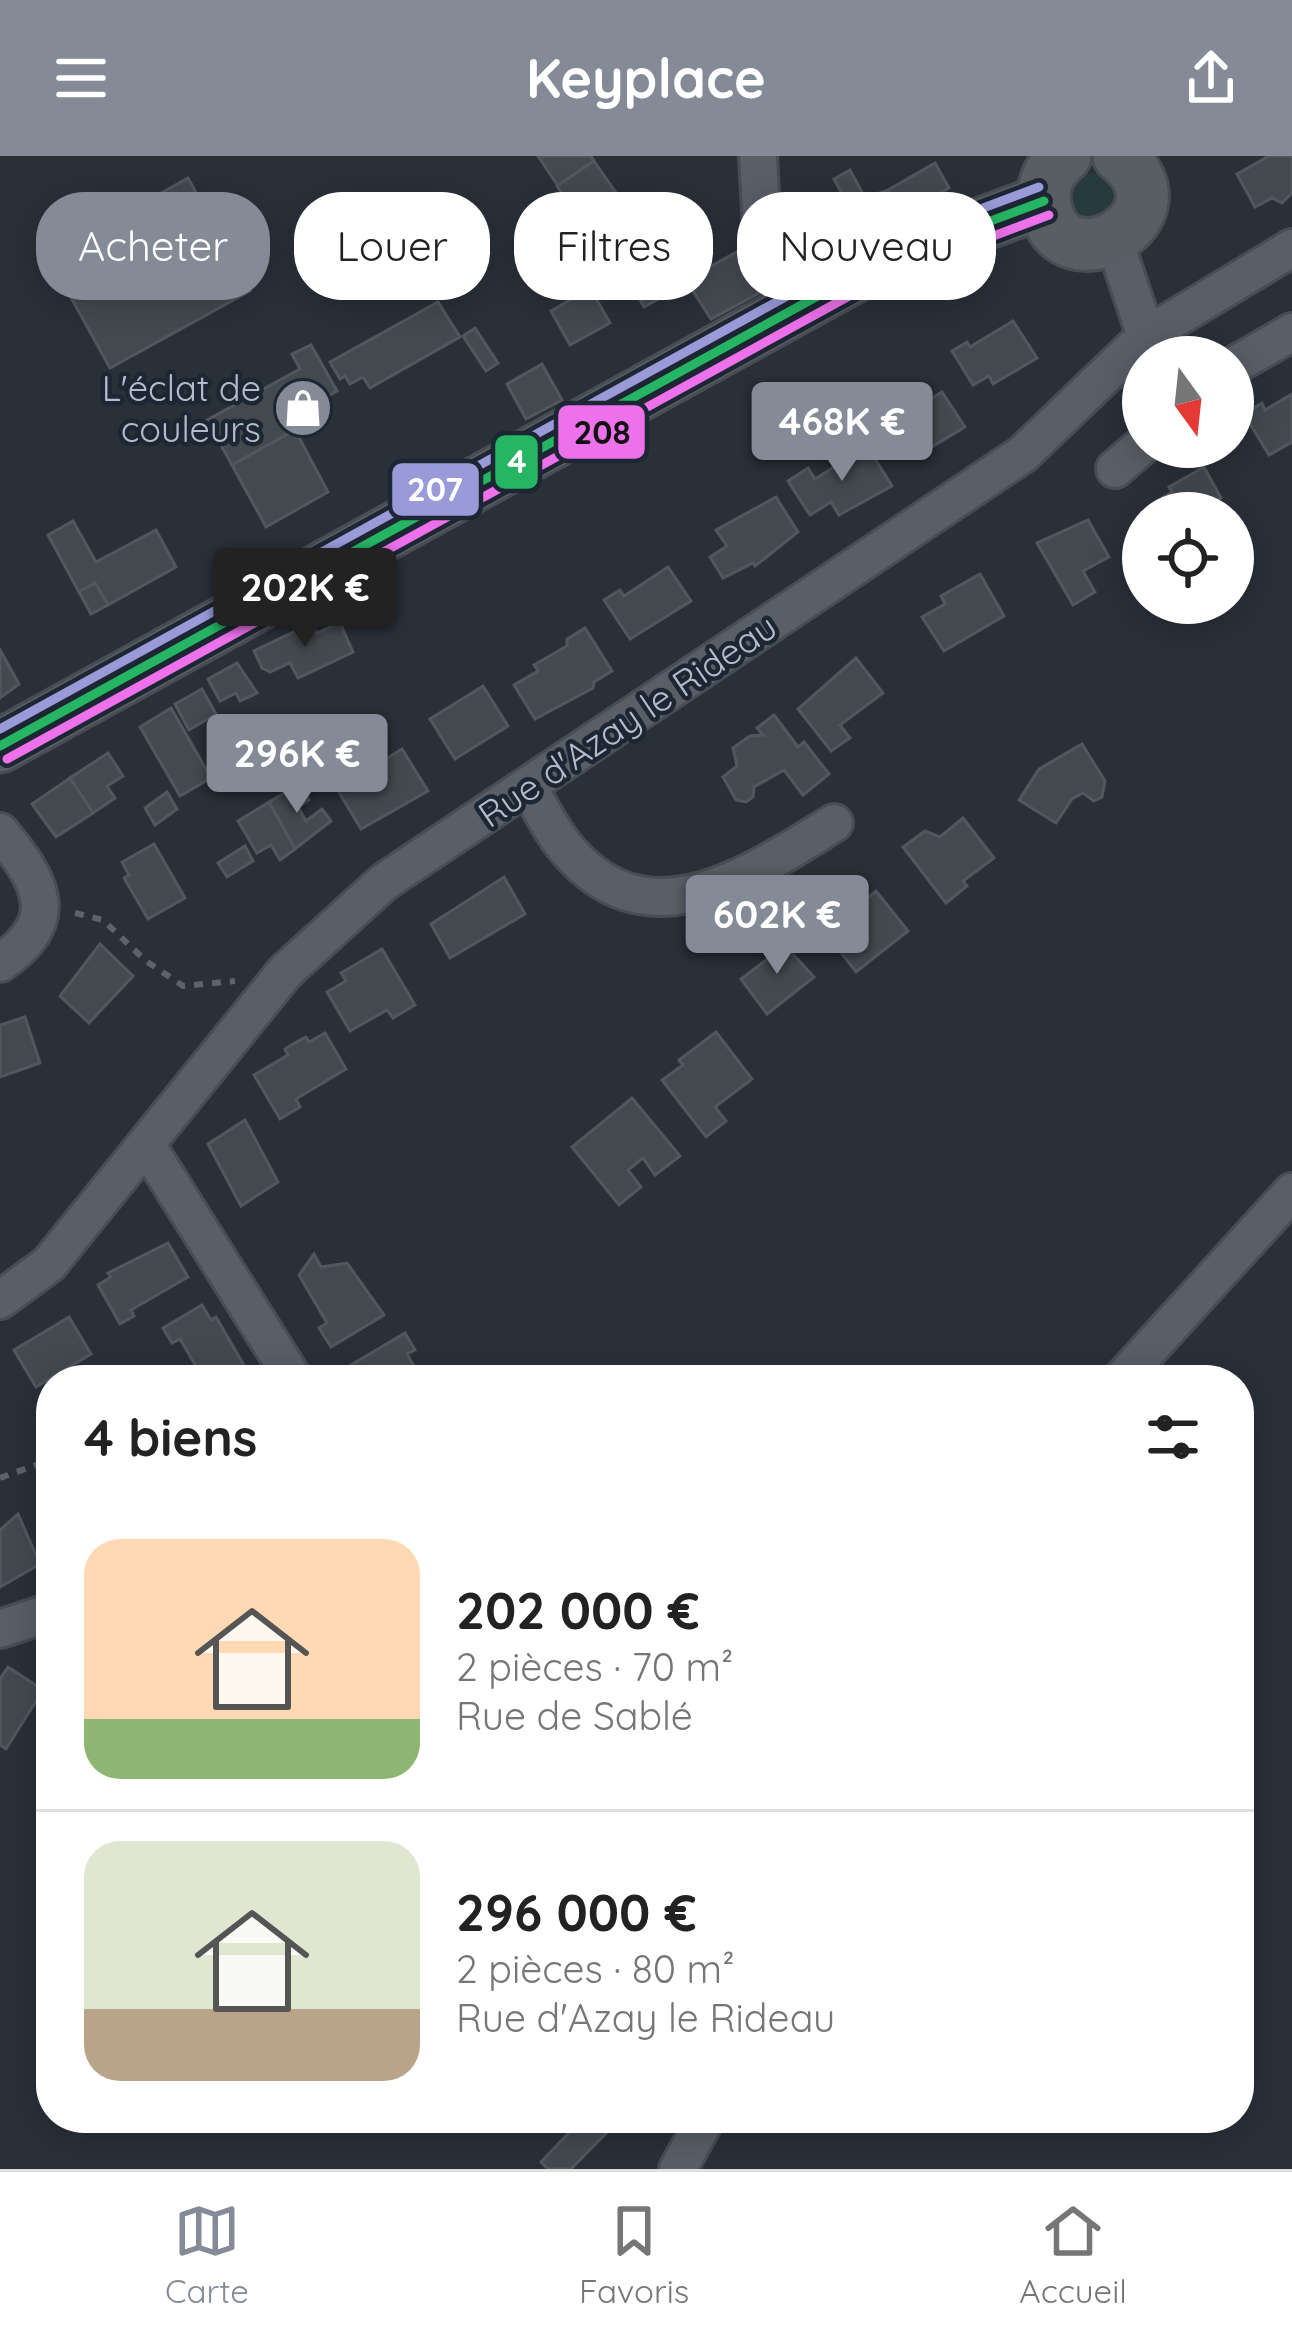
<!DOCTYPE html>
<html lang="fr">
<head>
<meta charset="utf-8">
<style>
	:root { --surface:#fff; --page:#f6f6f6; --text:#222; --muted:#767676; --line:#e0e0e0; --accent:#848b96 }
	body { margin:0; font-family:Quicksand,sans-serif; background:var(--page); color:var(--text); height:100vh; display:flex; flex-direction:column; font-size:45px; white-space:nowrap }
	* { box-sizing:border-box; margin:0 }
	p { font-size:39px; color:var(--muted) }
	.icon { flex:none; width:66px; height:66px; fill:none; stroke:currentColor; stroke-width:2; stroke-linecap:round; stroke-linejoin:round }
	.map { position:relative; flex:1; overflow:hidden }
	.side { position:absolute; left:36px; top:1209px; width:1218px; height:768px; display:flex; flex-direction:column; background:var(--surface); border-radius:48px; box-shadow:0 6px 30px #0003 }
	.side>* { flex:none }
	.banner { position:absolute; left:36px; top:36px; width:1221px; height:108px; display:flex; gap:24px }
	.needle { width:78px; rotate:165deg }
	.fabs { position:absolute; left:1122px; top:180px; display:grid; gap:24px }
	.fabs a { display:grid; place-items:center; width:132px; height:132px; border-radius:50%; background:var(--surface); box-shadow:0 6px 30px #0003; font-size:60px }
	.price { position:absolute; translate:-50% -102px; padding:0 27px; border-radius:12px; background:var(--accent); color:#fff; font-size:39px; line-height:78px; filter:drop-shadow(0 3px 6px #0008) }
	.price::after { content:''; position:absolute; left:50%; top:72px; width:36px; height:27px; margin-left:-18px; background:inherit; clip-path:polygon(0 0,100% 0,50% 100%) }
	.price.active { background:#222; color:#fff }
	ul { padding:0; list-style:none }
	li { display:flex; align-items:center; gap:36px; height:300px; padding:0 48px }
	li+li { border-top:3px solid var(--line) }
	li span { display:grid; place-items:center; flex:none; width:336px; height:240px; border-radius:36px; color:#555 }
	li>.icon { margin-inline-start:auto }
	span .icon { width:144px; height:144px; fill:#fffc; stroke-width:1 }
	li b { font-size:51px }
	h2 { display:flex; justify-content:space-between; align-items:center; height:144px; padding:0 48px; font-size:51px }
	.pill { padding:0 42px; border-radius:48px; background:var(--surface); box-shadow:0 6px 30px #0003; font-size:42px; line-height:108px }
	.pill.active { background:var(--accent); color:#fff }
	header { display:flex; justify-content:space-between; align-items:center; height:156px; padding:0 48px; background:var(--accent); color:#fff; font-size:54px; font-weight:700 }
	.tab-bar { display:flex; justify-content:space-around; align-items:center; height:168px; border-top:3px solid var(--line); background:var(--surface); font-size:33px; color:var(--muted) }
	.tab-bar a { display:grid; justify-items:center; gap:6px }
	.tab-bar .active { color:var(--accent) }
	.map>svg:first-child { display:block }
	.green { fill:#273a3e }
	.building { fill:#444950; stroke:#52575f; stroke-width:3 }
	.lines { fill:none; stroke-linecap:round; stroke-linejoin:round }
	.minor-casing { stroke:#484c53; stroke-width:42 }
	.secondary-casing { stroke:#484c53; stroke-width:57 }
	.path { stroke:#5d636a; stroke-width:6; stroke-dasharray:9 9; stroke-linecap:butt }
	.minor { stroke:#5a5e66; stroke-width:36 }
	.secondary { stroke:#595d64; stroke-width:51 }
	.bus-1-casing { stroke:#1d2633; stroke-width:18 }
	.bus-2-casing { stroke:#1d2633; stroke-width:18 }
	.bus-3-casing { stroke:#1d2633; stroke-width:18 }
	.bus-1 { stroke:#26b663; stroke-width:9 }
	.bus-2 { stroke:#ec71eb; stroke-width:9 }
	.bus-3 { stroke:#9a9ad9; stroke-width:9 }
	.labels { text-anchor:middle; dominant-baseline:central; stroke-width:9; stroke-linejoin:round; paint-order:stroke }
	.poi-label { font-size:36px; fill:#b4bcc9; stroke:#1d2633; text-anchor:end }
	.street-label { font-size:36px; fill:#b4bcc9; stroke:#1d2633 }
	.line-badge { stroke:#1d2633; stroke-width:4.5 }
	.badge-label { font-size:33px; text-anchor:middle; font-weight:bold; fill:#fff }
	.pale-badge-label { font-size:33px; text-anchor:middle; font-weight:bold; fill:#111 }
</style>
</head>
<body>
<header><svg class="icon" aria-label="menu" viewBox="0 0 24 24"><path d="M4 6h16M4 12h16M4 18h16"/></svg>Keyplace<svg class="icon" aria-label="share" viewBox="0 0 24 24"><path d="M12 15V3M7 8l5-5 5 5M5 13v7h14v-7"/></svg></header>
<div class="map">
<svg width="1292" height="2013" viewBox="0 0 1292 2013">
	<rect width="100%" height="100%" fill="#2a3038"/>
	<!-- green -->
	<circle class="green" cx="1092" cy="41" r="24"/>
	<!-- building -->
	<g class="building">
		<path d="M538,0h53l3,5 -36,25z"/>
		<path d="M1269,0h23v37l-10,10 -10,-5 -17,9 -18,-33z"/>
		<path d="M594,5l25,36 -37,25 -25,-36z"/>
		<path d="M935,7l14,25 -47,27 -14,-25z"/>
		<path d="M850,14l30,56 -78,44 -16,-29 63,-34 -15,-28z"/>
		<path d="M188,22l62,113 -140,77 -62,-112z"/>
		<path d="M888,34l14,25 -22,11 -15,-28z"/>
		<path d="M104,41l12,21 -68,38 -4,-26z"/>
		<path d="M618,61l18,28 -17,11 -17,-29z"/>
		<path d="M742,93l23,41 -54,29 -36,-56 11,-6 11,17z"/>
		<path d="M650,99l21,37 -27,15 -21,-38z"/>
		<path d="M590,132l20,35 -40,22 -19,-34z"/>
		<path d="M438,146l22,35 -90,51 -7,-11 -13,7 -5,-8 -5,3 -10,-17z"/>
		<path d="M1013,165l24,37 -44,26 -4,-8 -16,9 -21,-34 15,-9 3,5z"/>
		<path d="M475,172l23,35 -12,8 -23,-35z"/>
		<path d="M311,189l26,46 -18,10 6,13 -93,51 -25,-45 93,-51 -8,-15z"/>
		<path d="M542,208l20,36 -36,19 -19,-35z"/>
		<path d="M942,236l23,35 -47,28 -3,-7 -16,10 -22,-36 18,-11 4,7z"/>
		<path d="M1292,238v48l-23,13 -25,-41 18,-11 3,7z"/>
		<path d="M295,274l33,62 -62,35 -34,-62z"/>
		<path d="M867,290l25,40 -53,29 -8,-13 -21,13 -22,-34 20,-13 7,11z"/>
		<path d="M1204,311l17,31 -27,15h-32l-7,-11 17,-10 -3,-5z"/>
		<path d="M776,341l22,35 -43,34 -2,-3 -30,15 -13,-21 17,-11 -11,-16z"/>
		<path d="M1088,364l21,37 -26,14 12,21 -22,13 -36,-62z"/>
		<path d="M73,365l23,41 60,-32 20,37 -68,38 -13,-22 -16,9 -31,-57z"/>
		<path d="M668,411l23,34 -61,38 -26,-39 16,-10 4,6z"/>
		<path d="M980,418l24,42 -60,35 -22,-34 23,-13 -4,-8z"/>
		<path d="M95,427l13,22 -17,9 -12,-22z"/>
		<path d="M312,467l5,10 23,-10 13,29 -55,26 -8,-15 -20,9 -8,-4 -8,-17z"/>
		<path d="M585,472l27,43 -18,11 -1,6 -58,31 -21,-34 24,-14 -4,-6 33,-19v-7z"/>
		<path d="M0,494l19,34 -19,14z"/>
		<path d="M856,502l27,35 -43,32 10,13 -19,13 -33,-42z"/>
		<path d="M237,507l20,30 -17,8 -4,-8 -16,8 -12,-22z"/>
		<path d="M483,530l25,40 -53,33 -25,-40z"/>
		<path d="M202,533l14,25 -27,16 -14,-26z"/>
		<path d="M171,552l40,70 -31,18 -40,-69z"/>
		<path d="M774,559l24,32 6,-5 25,32 -26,21 -19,-25 -30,17 -1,10 -7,5 -10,-2 -13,-23 14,-11 -4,-18 17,-12 13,-1 -6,-7z"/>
		<path d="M1082,588l23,37 -3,16 -8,4 -11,-8 -11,6 -16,24 -37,-23 20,-31z"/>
		<path d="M402,593l26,42 -67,38 -24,-40z"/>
		<path d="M108,597l15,23 -16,10 8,12 -22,15 -23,-35z"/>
		<path d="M70,622l23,35 -37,24 -24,-33z"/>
		<path d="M299,628l10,16 -11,7 8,14 16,-12 9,12 -36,28 -26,-47z"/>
		<path d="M167,636l10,17 -22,16 -10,-17z"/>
		<path d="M269,646l26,47 -15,11 -9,-15 -14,8 -19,-32z"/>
		<path d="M963,662l31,40 -31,23 4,5 -21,17 -43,-56 22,-16 15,6z"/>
		<path d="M154,688l31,54 -37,21 -24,-41 5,-3 -7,-13z"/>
		<path d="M245,690l8,15 -26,16 -9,-14z"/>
		<path d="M504,721l21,37 -75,44 -19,-34z"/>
		<path d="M876,735l32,40 -52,41 -27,-35 32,-24 -4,-6z"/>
		<path d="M779,783l35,38 -47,37 -26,-35 29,-22 -2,-10z"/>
		<path d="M100,788l33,32 -44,47 -29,-27z"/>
		<path d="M382,793l33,56 -22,13 -6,-8 -37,21 -23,-39 19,-11 -5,-8z"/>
		<path d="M25,861l15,46 -40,14v-52z"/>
		<path d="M716,876l36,47 -37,28 11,14 -20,16 -44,-57 21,-15 -4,-5z"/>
		<path d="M325,877l21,36 -50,30 4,8 -20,12 -26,-44 34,-20 -3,-6 8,-5 13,-7 3,5z"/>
		<path d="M632,942l48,58 -25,19 -12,-17 -15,12 13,17 -22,18 -47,-58z"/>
		<path d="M245,964l33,62 -37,24 -33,-62z"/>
		<path d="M168,1087l20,34 -57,33 3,6 -14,8 -22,-39 13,-8 -3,-4z"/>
		<path d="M314,1098l7,13 26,-4 37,52 -53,32 -12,-19 8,-5 -28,-48z"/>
		<path d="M202,1149l9,15 5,-3 29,50 -23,13h-18l-24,-41 -8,4 -9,-15z"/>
		<path d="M69,1161l22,37 -55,33 -22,-37z"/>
		<path d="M405,1177l10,17 -8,4 15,26h-62l-9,-15z"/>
		<path d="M18,1358l22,50 -40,23v-57z"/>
		<path d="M8,1511l35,23 -37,59 -6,-4v-66z"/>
		<path d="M583,1962l36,2 -48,49h-23l-7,-7z"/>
	</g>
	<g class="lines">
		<defs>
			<g id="minor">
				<path d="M758,0l4,74 37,76"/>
				<path d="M1146,180l146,-88"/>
				<path d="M1233,210l59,-34"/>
				<path d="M1115,313l28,-24"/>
				<path d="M528,631c11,18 21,39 34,56 82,106 188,32 272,-20"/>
				<path d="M0,676c41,49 64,88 0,131"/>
				<path d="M147,990l147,234"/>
				<path d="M0,1144l49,-36 236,-292 99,-90 639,-428 123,-118 -32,-96"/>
				<path d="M1121,1224l171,-188"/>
				<path d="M0,1473l51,-17"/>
				<path d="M678,2013l28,-51"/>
			</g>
			<g id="secondary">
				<path d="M1065,0c-15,13 -24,29 -20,50 15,85 151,11 74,-50"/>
				<path d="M0,590l876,-482 168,-63"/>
			</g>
		</defs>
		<!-- minor casing -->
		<use href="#minor" class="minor-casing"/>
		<!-- secondary casing -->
		<use href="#secondary" class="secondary-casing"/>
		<!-- path -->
		<g class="path">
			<path d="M75,757l28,7 43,41 37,25 52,-5"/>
			<path d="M0,1322l39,-14 12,25"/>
		</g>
		<!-- minor -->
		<use href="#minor" class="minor"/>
		<!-- secondary -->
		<use href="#secondary" class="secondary"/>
		<defs>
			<path id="bus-1" d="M0,590l876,-482 168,-63"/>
			<path id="bus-2" d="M7,603l875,-481 167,-63"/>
			<path id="bus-3" d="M0,573l869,-478 170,-64"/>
		</defs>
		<!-- bus-1 casing -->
		<use href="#bus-1" class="bus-1-casing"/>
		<!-- bus-2 casing -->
		<use href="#bus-2" class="bus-2-casing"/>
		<!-- bus-3 casing -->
		<use href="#bus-3" class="bus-3-casing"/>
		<!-- bus-1 -->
		<use href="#bus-1" class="bus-1"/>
		<!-- bus-2 -->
		<use href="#bus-2" class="bus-2"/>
		<!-- bus-3 -->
		<use href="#bus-3" class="bus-3"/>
	</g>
	<!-- icons -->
	<defs>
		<symbol id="shop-disc" viewBox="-11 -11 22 22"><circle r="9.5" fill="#848b96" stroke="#1d2633"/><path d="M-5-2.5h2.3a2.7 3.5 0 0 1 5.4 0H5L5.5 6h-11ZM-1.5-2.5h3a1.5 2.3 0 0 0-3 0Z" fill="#fff"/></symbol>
	</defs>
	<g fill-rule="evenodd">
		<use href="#shop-disc" x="270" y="219" width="66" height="66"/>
	</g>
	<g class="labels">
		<!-- poi labels -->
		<g class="poi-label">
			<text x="261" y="231">L'éclat de<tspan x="261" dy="41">couleurs</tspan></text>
		</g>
		<!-- street labels -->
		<g class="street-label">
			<text transform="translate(627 564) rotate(-34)">Rue d'Azay le Rideau</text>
		</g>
	</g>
	<g class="line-badge">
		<rect x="556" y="247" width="91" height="58" rx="12" fill="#ec71eb"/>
		<rect x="493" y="277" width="47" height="58" rx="12" fill="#26b663"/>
		<rect x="390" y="305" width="91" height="57" rx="12" fill="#9a9ad9"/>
	</g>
	<g class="badge-label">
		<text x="517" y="317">4</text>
		<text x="435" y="345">207</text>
	</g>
	<g class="pale-badge-label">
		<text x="602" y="288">208</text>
	</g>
</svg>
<div class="fabs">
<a><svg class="needle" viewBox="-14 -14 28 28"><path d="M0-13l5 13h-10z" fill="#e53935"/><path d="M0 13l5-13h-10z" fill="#767676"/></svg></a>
<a><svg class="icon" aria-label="locate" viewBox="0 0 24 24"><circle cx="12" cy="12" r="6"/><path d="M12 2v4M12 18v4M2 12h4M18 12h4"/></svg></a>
</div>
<b class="price" style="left:842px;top:328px">468K €</b>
<b class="price active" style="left:305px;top:494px">202K €</b>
<b class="price" style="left:297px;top:660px">296K €</b>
<b class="price" style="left:777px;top:821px">602K €</b>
<div class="banner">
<a class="pill active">Acheter</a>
<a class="pill">Louer</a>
<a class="pill">Filtres</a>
<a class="pill">Nouveau</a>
</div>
<section class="side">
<h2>4 biens<svg class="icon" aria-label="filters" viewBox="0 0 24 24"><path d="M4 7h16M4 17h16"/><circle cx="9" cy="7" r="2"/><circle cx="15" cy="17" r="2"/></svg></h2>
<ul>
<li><span style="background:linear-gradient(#ffd9b3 75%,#8fb573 0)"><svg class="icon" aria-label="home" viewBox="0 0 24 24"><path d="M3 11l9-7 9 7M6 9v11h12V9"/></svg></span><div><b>202 000 €</b><p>2 pièces · 70 m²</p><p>Rue de Sablé</p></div></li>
<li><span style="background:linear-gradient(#dfe7d0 70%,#b9a48a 0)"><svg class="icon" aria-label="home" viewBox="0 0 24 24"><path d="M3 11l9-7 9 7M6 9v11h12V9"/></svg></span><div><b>296 000 €</b><p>2 pièces · 80 m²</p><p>Rue d'Azay le Rideau</p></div></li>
</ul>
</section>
</div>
<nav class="tab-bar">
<a class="active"><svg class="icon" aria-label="map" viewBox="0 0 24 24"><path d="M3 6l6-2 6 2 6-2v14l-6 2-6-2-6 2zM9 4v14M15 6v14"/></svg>Carte</a>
<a><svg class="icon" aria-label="saved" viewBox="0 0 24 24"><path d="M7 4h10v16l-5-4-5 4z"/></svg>Favoris</a>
<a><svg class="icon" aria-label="home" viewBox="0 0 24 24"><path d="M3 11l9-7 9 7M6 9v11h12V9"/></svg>Accueil</a>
</nav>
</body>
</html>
